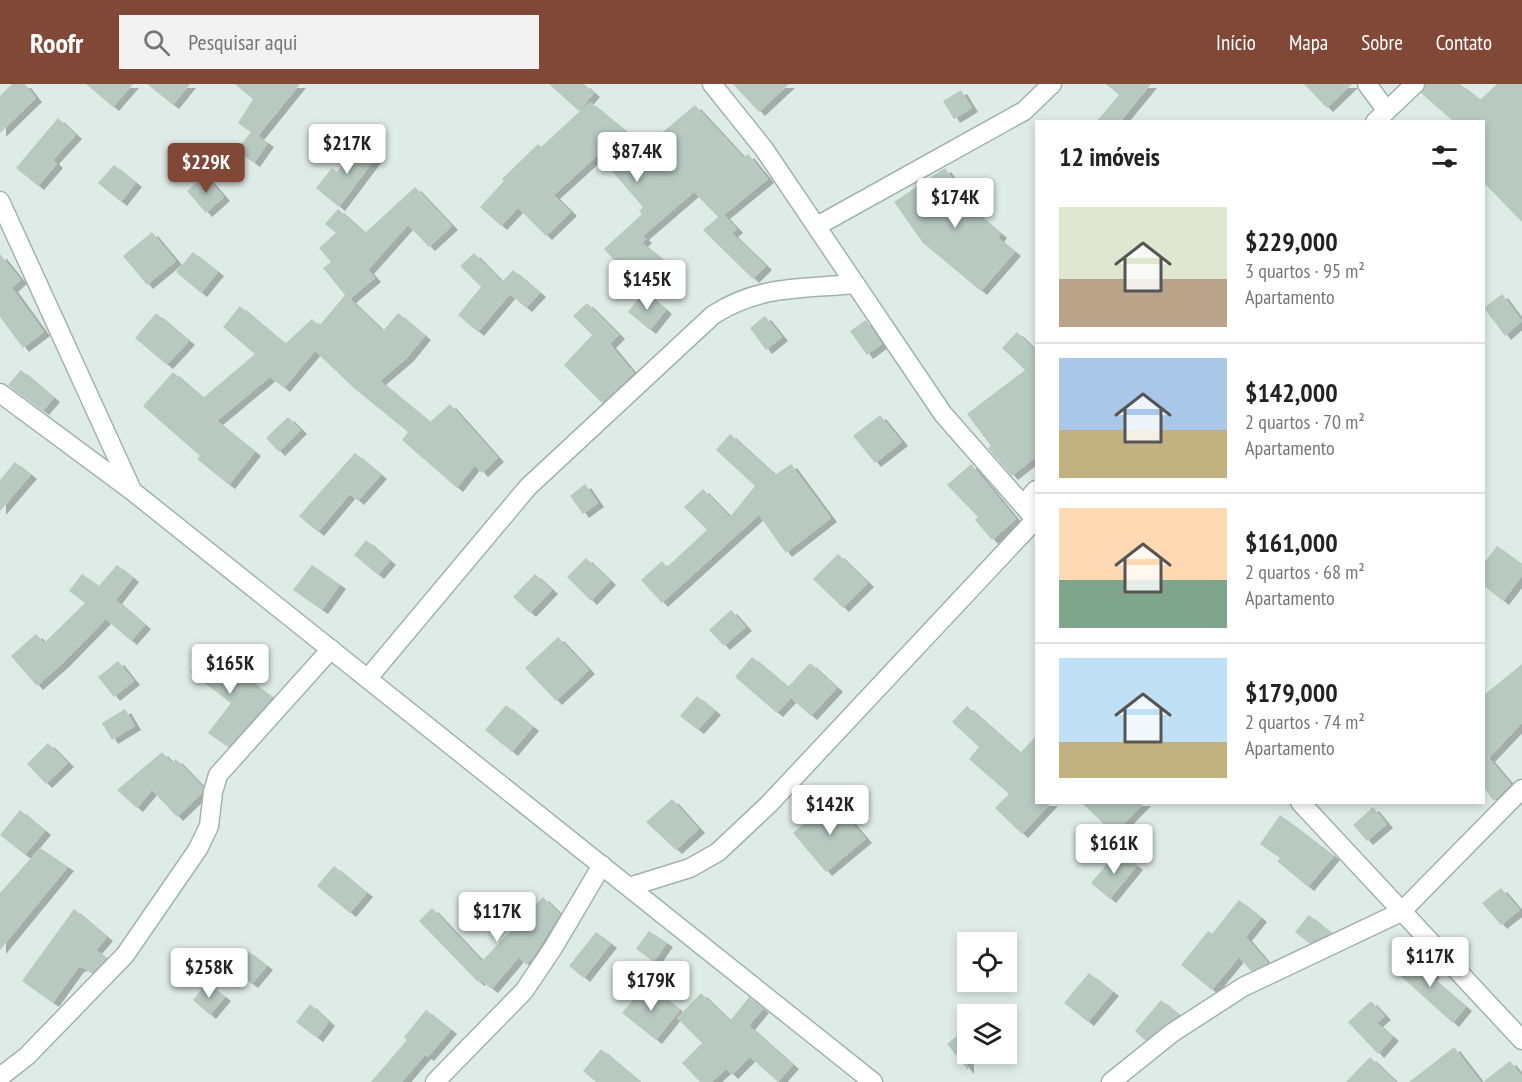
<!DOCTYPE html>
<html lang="pt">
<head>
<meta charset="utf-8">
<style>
	:root { --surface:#fff; --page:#f2f2f2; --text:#222; --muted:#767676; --line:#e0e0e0; --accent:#824837 }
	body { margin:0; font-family:"PT Sans Narrow",sans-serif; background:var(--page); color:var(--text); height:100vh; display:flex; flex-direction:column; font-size:22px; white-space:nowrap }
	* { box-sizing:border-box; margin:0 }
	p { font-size:20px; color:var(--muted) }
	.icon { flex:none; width:33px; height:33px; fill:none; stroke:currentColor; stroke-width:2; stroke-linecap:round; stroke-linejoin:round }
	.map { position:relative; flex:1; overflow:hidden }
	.details { position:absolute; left:1035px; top:36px; width:450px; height:684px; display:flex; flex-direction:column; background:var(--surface); border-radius:0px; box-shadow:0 3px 9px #0003 }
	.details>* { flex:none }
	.tools { position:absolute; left:957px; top:848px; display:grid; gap:12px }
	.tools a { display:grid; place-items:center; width:60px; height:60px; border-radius:0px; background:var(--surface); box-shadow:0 3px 9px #0003; font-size:30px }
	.price { position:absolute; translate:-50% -51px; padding:0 14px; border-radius:6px; background:#fff; color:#222; font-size:20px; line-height:39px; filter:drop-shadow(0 2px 3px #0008) }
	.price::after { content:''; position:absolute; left:50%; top:36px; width:18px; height:14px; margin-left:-9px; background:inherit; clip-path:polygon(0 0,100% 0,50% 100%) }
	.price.selected { background:var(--accent); color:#fff }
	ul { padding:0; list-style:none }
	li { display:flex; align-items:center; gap:18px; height:150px; padding:0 24px }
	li+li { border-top:2px solid var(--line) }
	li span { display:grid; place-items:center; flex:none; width:168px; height:120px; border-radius:0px; color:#555 }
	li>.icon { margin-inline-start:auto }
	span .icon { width:72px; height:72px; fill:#fffc; stroke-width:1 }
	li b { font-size:26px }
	h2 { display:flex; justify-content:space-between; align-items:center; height:72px; padding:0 24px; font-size:26px }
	header { display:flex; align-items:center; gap:36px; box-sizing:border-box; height:84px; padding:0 30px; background:var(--accent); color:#fff }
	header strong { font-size:28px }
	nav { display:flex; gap:33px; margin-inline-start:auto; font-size:21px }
	.search { width:420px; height:54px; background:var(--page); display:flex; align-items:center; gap:15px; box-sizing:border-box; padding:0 21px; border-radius:0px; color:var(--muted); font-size:22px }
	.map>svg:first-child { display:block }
	.building { fill:#b7c9c1; filter:url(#shadow) }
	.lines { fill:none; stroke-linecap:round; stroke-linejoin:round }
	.minor-casing { stroke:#a2b3ad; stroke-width:21 }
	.minor { stroke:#fff; stroke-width:18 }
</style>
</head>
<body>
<header>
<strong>Roofr</strong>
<div class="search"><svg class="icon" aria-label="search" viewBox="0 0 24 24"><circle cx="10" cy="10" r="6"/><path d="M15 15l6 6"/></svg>Pesquisar aqui</div>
<nav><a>Início</a><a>Mapa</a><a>Sobre</a><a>Contato</a></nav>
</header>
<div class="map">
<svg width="1522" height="998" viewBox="0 0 1522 998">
	<defs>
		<filter id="shadow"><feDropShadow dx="6" dy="4" stdDeviation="0" flood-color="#0004"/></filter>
	</defs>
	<rect width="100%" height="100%" fill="#dfebe6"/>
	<!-- building -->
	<g class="building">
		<path d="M12,0h13l11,14 -36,35v-37z"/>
		<path d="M86,0h47l-20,23z"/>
		<path d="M147,0h43l-17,21z"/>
		<path d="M235,0h65l-42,52 10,7 -14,20 -17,-13 14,-18 -13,-9 15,-24z"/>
		<path d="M549,0h35l10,9 -15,18z"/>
		<path d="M733,0h56l-30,28z"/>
		<path d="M1106,0h45l-31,38h-24l23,-27z"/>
		<path d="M1304,0h48l-25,24z"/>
		<path d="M1426,0h34l20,16 17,-16h25v138l-38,-39v-61h-30l-33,-29z"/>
		<path d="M961,6l11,18 -18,11 -11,-18z"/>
		<path d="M590,18l55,45 50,-42 49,53 4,-4 20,25 -44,36 13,14 -5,4 34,33 -13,13 -50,-49 15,-13 -24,-25 -51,44 3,3 -4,4 32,25 -19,23 -37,-33 -3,3 -11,-12 38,-35 -3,-3 4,-4 -45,-52 -44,40 17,17 -25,24 -28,-28 -17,18 -21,-19 24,-26 -2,-2 36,-35 3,3z"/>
		<path d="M58,34l18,17 -23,25 4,4 -19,22 -22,-18z"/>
		<path d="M362,58l16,13 -39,52 -23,-19 16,-20 5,4z"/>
		<path d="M114,81l22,18 -15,19 -23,-19z"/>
		<path d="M945,84l21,30 -4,3 39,33 -3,4 17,14 -34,39 -58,-48 -29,-41z"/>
		<path d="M205,91l19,22 -18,16 -19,-22z"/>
		<path d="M415,103l37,39 -23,21 -21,-22 -40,45 7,8 -25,21 33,32 15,-18 27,23 -18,22 -27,23 50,41 20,-18 48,54 -16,15 -7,-8 -18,23 -55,-48 6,-8 -53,-43 -40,-38 -31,37 -14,-11 -53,44 38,31 -26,33 -32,-26 3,-3 -57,-50 30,-34 30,26 52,-44 -32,-27 17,-21 45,38 27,-25 7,7 26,-31 -22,-27 8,-6 -12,-14 17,-15 -11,-9 13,-15 27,24z"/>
		<path d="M152,148l24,29 -29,24 -24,-29z"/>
		<path d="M193,168l25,20 -17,21 -25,-21z"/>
		<path d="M474,169l28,29 11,-12 27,23 -14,15 -16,-14 -32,38 -20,-17 23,-28 -21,-21z"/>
		<path d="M0,170l21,26 -9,8 32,44 -21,16 -23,-31z"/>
		<path d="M644,207l22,19 -16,20 -22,-18z"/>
		<path d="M1502,210l20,27 -17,15 -21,-28z"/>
		<path d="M587,219l32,32 -9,9 24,29 -32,30 -38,-38 28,-30 -19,-19z"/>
		<path d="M156,229l33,28 -22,24 -32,-27z"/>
		<path d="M765,232l17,21 -16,13 -16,-22z"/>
		<path d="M866,236l16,24 -15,11 -17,-24z"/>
		<path d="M1017,248l19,19v106l-24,19 -24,-28 3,-2 -24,-32 58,-44 -23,-22z"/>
		<path d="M21,286l33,28 -11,13 -35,-26z"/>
		<path d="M880,331l22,27 -27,21 -22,-27z"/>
		<path d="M288,333l13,13 -22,22 -13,-14z"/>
		<path d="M730,350l45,41 16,-11 40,54 -45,35 -27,-38 -97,88 -21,-23 21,-19 5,6 40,-37 -23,-23 19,-18 27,28 25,-31 -39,-36z"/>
		<path d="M355,369l26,22 -23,26 -8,-7 -32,38 -19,-16z"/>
		<path d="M15,378l16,13 -31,36v-31z"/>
		<path d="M971,380l45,55 -24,21 -17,-20 3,-3 -31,-32z"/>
		<path d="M585,400l13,19 -15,11 -13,-18z"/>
		<path d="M366,456l24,21 -12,14 -24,-20z"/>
		<path d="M1497,462l25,18v12l-19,25 -19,-15v-23z"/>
		<path d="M838,470l30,29 -25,25 -30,-29z"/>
		<path d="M586,474l24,23 -19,20 -24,-24z"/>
		<path d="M117,481l16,13 -17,22 29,25 -14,16 -25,-22 -43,44 -26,23 -26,-30 25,-22 8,9 41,-40 -16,-12 13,-17 17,12z"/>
		<path d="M312,481l28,20 -18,25 -29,-20z"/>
		<path d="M535,490l17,16 -22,23 -17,-16z"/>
		<path d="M731,526l15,17 -22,19 -15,-16z"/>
		<path d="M558,553l31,33 -33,31 -31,-33z"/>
		<path d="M210,561l26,20 -3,3 40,29 -45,50 -20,-14 23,-30 -41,-31z"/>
		<path d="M752,573l36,30 22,-24 27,25 -26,28 -20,-18 -14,15 -42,-36z"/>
		<path d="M118,577l16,20 -20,16 -16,-20z"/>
		<path d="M1522,580v59l-33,35 22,26 -17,17 -10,-13v-93z"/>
		<path d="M697,612l18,15 -17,19 -18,-14z"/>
		<path d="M506,621l27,22 -21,25 -27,-22z"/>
		<path d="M967,622l53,47 16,-17v66h16l-30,32 -27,-26 14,-14 -40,-35 10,-12 -27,-25z"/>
		<path d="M125,625l10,17 -23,14 -10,-17z"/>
		<path d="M48,659l20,20 -22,21 -19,-20z"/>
		<path d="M162,668l10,11 4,-4 27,28 -2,7 -24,23 -25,-27 -15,18 -20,-18z"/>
		<path d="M672,715l27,30 -23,21 -30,-28z"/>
		<path d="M833,716l33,39 -40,33 -33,-39z"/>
		<path d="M1081,718h64l-31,32z"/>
		<path d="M1373,723l14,17 -20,17 -14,-16z"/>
		<path d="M20,726l25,21 -20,24 -25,-20z"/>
		<path d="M1280,731l54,41 -26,31 -31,-26 3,-3 -20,-14z"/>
		<path d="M40,764l28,19 -68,83v-57z"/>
		<path d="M1118,767l19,15 -27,33 -19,-16z"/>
		<path d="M334,782l33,27 -17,20 -33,-27z"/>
		<path d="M1501,804l19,22 -19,15 -19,-22z"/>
		<path d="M543,813l17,17 -28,45 -6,6 -7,-8 -27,32 -12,-9 -2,2 -59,-61 13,-13 50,53z"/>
		<path d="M1239,816l22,18 -15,19 22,26 -17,8 -12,-14 -27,33 -31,-25 27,-34 4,3z"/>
		<path d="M74,825l33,28 -11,13 11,8 -15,15 -10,-6 -4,1 -25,35 -31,-22z"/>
		<path d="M1309,831l22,18 -22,10 -14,-11z"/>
		<path d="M649,847l18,12 -13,19 -18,-13z"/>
		<path d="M596,848l15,12 -27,34 -15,-12z"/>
		<path d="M248,867l19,15 -15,18 -19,-15z"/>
		<path d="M1410,869l24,21 -3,3 35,30 -13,16 -58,-52z"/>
		<path d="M1089,889l24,19 -25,30 -24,-19z"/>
		<path d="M207,899l18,14 -15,18 -17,-15z"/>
		<path d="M647,899l33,27 -24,30 -34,-27z"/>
		<path d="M701,909l29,28 19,-24 14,12 -14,17 44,39 -15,17 -28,-25 -18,18 -6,-6 -14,13h-12l-18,-19 20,-20 -25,-25z"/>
		<path d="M1161,916l18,15 -34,25 -10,-9z"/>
		<path d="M1371,917l14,15 -8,7 16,14 -15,17 -30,-32z"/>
		<path d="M310,920l19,18 -12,16 -21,-16z"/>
		<path d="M426,926l25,20 -23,27 -3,-2 -23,27h-31l36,-42 -3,-3z"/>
		<path d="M968,943v43l-21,-26z"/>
		<path d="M1454,963l27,35h-72z"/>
		<path d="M601,965l39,33h-44l-13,-11z"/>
		<path d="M1370,973l26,25h-50z"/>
		<path d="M1510,977l12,15v6h-39z"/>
	</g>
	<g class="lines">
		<defs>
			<g id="minor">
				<path d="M712,0l52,65 179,265 93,106"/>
				<path d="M1367,0l19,26"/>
				<path d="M1375,38l40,-38"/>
				<path d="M0,117l131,287"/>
				<path d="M817,142l207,-115 28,-27"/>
				<path d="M0,309l131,97 742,592"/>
				<path d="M1023,421l13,-15"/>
				<path d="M368,594l160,-191 185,-172c46,-30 89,-26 142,-31"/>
				<path d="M1300,718l222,238"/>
				<path d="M629,803l61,-19 28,-16 51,-48 267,-285"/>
				<path d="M0,993l27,-21 98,-101 73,-106 11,-23 4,-34 5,-17 113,-126"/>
				<path d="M435,998l89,-91 29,-43 49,-83"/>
				<path d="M1111,998l61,-49 71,-46 158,-75 121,-123"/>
			</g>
		</defs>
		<!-- minor casing -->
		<use href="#minor" class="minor-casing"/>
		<!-- minor -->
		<use href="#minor" class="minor"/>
	</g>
</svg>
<div class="tools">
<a><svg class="icon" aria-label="locate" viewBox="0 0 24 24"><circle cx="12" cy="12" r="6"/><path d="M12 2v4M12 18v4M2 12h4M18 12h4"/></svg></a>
<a><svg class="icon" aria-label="layers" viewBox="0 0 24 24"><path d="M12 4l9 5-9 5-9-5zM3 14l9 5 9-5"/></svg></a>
</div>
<b class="price" style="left:347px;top:91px">$217K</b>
<b class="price" style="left:637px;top:99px">$87.4K</b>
<b class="price selected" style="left:206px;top:110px">$229K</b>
<b class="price" style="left:955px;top:145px">$174K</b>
<b class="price" style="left:647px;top:227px">$145K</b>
<b class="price" style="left:230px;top:611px">$165K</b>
<b class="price" style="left:830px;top:752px">$142K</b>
<b class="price" style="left:1114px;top:791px">$161K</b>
<b class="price" style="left:497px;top:859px">$117K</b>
<b class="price" style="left:1430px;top:904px">$117K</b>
<b class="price" style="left:209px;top:915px">$258K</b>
<b class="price" style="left:651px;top:928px">$179K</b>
<section class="details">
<h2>12 imóveis<svg class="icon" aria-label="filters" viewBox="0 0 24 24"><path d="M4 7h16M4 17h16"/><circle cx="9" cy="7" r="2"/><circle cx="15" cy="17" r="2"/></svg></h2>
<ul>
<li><span style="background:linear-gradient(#dfe7d0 60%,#b9a48a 0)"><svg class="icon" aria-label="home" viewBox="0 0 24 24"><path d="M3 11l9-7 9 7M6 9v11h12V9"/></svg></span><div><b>$229,000</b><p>3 quartos · 95 m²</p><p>Apartamento</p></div></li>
<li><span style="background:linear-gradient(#a9c7e8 60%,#c2b280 0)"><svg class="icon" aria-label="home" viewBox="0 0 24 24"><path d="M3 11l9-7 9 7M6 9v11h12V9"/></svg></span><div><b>$142,000</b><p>2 quartos · 70 m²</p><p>Apartamento</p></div></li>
<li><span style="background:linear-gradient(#ffd9b3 60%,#7fa58c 0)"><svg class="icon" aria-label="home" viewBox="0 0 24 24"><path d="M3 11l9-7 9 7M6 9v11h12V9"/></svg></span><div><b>$161,000</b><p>2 quartos · 68 m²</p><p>Apartamento</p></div></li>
<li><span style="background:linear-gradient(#bfe0f5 70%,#c2b280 0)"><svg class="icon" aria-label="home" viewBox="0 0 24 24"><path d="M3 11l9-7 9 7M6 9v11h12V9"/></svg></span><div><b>$179,000</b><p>2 quartos · 74 m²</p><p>Apartamento</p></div></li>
</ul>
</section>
</div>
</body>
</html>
